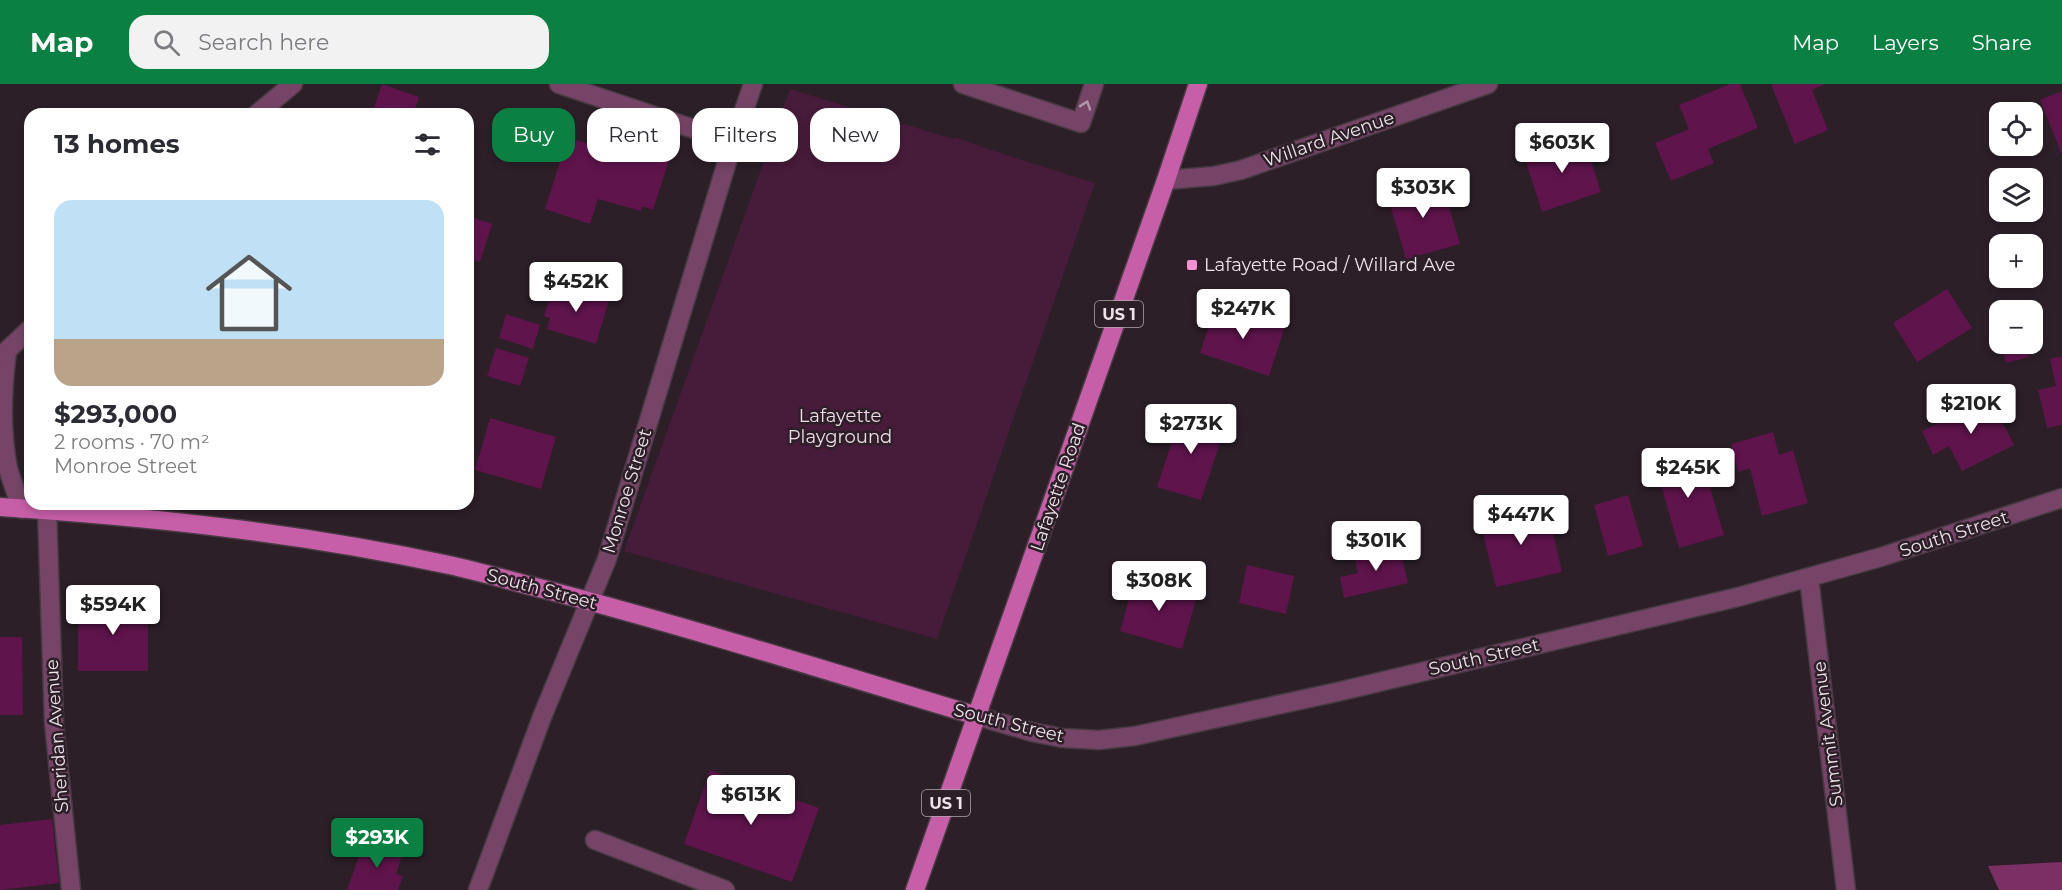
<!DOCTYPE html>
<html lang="en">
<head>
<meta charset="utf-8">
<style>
	:root { --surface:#fff; --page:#f2f2f3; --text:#2b2b33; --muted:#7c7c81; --accent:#0b8043 }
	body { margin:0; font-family:Montserrat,sans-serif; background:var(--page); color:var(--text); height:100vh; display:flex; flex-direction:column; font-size:22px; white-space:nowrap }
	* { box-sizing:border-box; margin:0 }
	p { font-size:20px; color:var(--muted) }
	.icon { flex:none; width:33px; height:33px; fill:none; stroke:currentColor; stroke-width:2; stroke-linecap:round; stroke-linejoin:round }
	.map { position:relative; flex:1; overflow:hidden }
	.side { position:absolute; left:24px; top:24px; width:450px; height:402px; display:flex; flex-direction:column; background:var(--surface); border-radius:18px; box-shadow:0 3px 9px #0003 }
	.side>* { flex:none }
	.hud { position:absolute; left:492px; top:24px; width:570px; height:54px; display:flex; gap:12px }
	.tools { position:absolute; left:1989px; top:18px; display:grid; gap:12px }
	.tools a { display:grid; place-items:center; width:54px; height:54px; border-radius:12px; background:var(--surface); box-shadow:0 3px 9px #0003; font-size:30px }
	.price { position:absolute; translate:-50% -51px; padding:0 14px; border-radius:6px; background:#fff; color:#222; font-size:20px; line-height:39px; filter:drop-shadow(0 2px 3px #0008) }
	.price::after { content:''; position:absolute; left:50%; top:36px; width:18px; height:14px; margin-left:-9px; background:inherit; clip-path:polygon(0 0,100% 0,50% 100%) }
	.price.current { background:var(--accent); color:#fff }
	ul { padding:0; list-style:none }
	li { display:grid; align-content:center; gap:12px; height:318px; padding:0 30px }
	li span { display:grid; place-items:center; height:186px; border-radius:18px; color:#555 }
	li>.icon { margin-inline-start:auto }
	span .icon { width:108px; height:108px; fill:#fffc; stroke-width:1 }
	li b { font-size:26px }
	h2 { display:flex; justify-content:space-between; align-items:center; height:72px; padding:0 30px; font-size:26px }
	.pill { padding:0 21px; border-radius:18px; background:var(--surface); box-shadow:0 3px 9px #0003; font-size:21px; line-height:54px }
	.pill.current { background:var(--accent); color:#fff }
	header { display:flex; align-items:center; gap:36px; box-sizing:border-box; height:84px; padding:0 30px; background:var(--accent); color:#fff }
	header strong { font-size:28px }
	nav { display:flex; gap:33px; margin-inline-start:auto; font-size:21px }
	.search { width:420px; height:54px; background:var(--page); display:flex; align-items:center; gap:15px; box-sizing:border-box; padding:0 21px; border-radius:18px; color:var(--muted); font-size:22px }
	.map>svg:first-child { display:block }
	.green { fill:#471b3a }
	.forest { fill:#7b2f65 }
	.building { fill:#5f144c }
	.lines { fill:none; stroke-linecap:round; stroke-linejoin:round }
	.minor-casing { stroke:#473a43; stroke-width:21 }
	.major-casing { stroke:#473a43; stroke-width:21 }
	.minor { stroke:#764466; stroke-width:18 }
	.major { stroke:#c75fa8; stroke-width:18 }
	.oneway { stroke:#b294a8 }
	.poi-dot { fill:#f491d4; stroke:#2c1f28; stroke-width:2 }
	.labels { text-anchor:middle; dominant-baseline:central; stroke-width:5; stroke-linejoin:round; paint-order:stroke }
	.shield { fill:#2c1f28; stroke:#b3a8af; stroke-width:1.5 }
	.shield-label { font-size:16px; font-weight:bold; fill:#ede3e9 }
	.street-label { font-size:18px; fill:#ede3e9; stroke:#2c1f28 }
	.poi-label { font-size:18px; fill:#ede3e9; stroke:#2c1f28; text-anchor:start }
	.park-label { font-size:18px; fill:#f2dbe9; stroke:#2c1f28 }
</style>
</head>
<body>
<header>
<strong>Map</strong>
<div class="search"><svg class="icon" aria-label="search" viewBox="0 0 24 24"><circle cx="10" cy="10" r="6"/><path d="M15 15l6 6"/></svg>Search here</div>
<nav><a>Map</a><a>Layers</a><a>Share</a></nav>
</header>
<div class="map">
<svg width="2062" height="806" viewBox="0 0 2062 806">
	<rect width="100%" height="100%" fill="#2c1f28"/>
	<!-- green -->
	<path class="green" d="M790,5l163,50 1,-2 61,21 80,25 -158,456 -313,-88z"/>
	<!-- forest -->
	<path class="forest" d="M2062,778v28h-63l-11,-24z"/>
	<!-- building -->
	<g class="building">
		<path d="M382,0l37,13 -6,17h-41z"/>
		<path d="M1730,0h10l18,44 -50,21 6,14 -43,18 -16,-38 34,-14 -10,-24z"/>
		<path d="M1771,0h54l-13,6 16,40 -33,14z"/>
		<path d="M2062,7v64l-22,-55z"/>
		<path d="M1583,52l18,56 -59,20 -18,-56z"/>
		<path d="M568,53l29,10 1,-5 42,14 4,-14 28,9 -19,59 -11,-4 -1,5 -43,-12 -8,25 -45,-15z"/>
		<path d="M1441,95l19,65 -54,15 -19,-65z"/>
		<path d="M468,132l24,8 -12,38 -12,-4z"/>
		<path d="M554,199l55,17 -13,44 -49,-15 3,-11 -6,-2z"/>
		<path d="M1947,205l25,39 -55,34 -24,-39z"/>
		<path d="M1216,220l69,22 -16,50 -69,-23z"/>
		<path d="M506,230l34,11 -7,24 -34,-11z"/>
		<path d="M2001,260h25l3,13 -23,6z"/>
		<path d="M496,264l33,10 -9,28 -33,-10z"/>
		<path d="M2062,272v69l-15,3 -9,-38 18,-4 -6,-27z"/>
		<path d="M1990,314l24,47 -52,26 -13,-25 -16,9 -11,-24z"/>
		<path d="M1184,321l28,9 -5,14 16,6 -22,66 -44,-13z"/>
		<path d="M490,334l66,19 -15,52 -66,-19z"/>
		<path d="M1773,348l6,23 14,-5 15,53 -46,13 -12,-48 -12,4 -7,-28z"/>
		<path d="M1674,364l4,15 23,-6 23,78 -45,13 -27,-94z"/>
		<path d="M1628,411l15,51 -35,10 -14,-51z"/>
		<path d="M1547,422l15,66 -66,15 -16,-66z"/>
		<path d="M1399,461l9,38 -64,15 -4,-21 18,-4 -4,-18z"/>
		<path d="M1247,481l47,11 -8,38 -47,-11z"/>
		<path d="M1136,490l62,18 -16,57 -62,-18z"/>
		<path d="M78,517l70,1v69h-70z"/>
		<path d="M0,553h22l1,78h-23z"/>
		<path d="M710,686l109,38 -27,74 -108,-38z"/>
		<path d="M52,735l7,64 -59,7v-65z"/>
		<path d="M365,755l38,13 -7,22 7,2 -5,14h-51z"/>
	</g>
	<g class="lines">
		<defs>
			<g id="minor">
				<path d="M559,0l174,58"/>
				<path d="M963,0l118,39 13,-39"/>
				<path d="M257,30l36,-30"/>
				<path d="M1166,96l48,-4 27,-6 247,-86"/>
				<path d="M7,267c-5,39 -7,78 1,117 4,14 9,27 14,41"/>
				<path d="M0,273l30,-28"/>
				<path d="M47,426l7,213 17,167"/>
				<path d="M1809,494l37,312"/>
				<path d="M977,632l55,16 30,6 37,2 36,-4 202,-44 401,-95 143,-40 181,-59"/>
				<path d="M595,756l130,50"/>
				<path d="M478,806l64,-173 65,-158 126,-417 20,-58"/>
			</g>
			<g id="major">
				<path d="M0,423c151,10 301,26 449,58 33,7 65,17 98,25 145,38 287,83 430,126"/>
				<path d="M915,806l251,-710 32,-96"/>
			</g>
		</defs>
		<!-- minor casing -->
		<use href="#minor" class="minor-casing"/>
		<!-- major casing -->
		<use href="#major" class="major-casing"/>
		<!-- minor -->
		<use href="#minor" class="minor"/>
		<!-- major -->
		<use href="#major" class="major"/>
	</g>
	<!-- one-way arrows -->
	<defs><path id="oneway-chevron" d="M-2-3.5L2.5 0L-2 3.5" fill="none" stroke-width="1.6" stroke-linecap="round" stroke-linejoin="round" transform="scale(1.5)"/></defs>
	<use class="oneway" href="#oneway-chevron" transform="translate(1086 21) rotate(-71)"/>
	<!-- markers -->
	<rect class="poi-dot" x="1186" y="175" width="12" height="12" rx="3"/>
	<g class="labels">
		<!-- shield labels -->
		<g class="shield">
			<rect x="1095" y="217" width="48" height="26" rx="4.5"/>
			<rect x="922" y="706" width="48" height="26" rx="4.5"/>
		</g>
		<g class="shield-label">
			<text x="1119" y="230">US 1</text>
			<text x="946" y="719">US 1</text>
		</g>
		<!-- street labels -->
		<g class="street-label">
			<text transform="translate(1329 55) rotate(-19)">Willard Avenue</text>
			<text transform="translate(1058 403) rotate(-71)">Lafayette Road</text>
			<text transform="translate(627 407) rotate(-73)">Monroe Street</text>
			<text transform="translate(1954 450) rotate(-18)">South Street</text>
			<text transform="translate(542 505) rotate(15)">South Street</text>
			<text transform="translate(1484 573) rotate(-13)">South Street</text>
			<text transform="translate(1009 639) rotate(14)">South Street</text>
			<text transform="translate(1828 650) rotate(-97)">Summit Avenue</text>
			<text transform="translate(57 652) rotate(-94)">Sheridan Avenue</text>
		</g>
		<!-- poi labels -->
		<g class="poi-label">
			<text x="1204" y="181">Lafayette Road / Willard Ave</text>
		</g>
		<!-- park labels -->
		<g class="park-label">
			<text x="840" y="332">Lafayette<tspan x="840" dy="21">Playground</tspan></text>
		</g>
	</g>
</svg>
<div class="tools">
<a><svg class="icon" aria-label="locate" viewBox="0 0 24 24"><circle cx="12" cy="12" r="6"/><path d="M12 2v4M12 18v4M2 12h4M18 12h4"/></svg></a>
<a><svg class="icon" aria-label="layers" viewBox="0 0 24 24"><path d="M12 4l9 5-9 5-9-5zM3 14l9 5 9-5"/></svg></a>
<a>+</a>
<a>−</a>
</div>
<b class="price" style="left:1562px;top:90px">$603K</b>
<b class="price" style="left:1423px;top:135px">$303K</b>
<b class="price" style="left:576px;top:229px">$452K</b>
<b class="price" style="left:1243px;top:256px">$247K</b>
<b class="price" style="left:1971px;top:351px">$210K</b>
<b class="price" style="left:1191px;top:371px">$273K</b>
<b class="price" style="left:1688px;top:415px">$245K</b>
<b class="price" style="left:1521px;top:462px">$447K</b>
<b class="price" style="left:1376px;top:488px">$301K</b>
<b class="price" style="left:1159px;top:528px">$308K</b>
<b class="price" style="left:113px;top:552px">$594K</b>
<b class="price" style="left:751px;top:742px">$613K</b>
<b class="price current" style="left:377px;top:785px">$293K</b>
<div class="hud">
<a class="pill current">Buy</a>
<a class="pill">Rent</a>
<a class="pill">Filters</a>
<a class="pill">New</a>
</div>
<section class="side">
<h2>13 homes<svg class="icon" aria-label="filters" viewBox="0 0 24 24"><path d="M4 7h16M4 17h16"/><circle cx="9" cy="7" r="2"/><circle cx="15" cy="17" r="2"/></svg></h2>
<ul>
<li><span style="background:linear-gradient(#bfe0f5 75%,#b9a48a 0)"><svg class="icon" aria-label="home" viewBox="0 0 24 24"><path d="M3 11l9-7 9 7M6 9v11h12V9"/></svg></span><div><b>$293,000</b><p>2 rooms · 70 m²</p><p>Monroe Street</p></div></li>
</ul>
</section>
</div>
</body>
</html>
